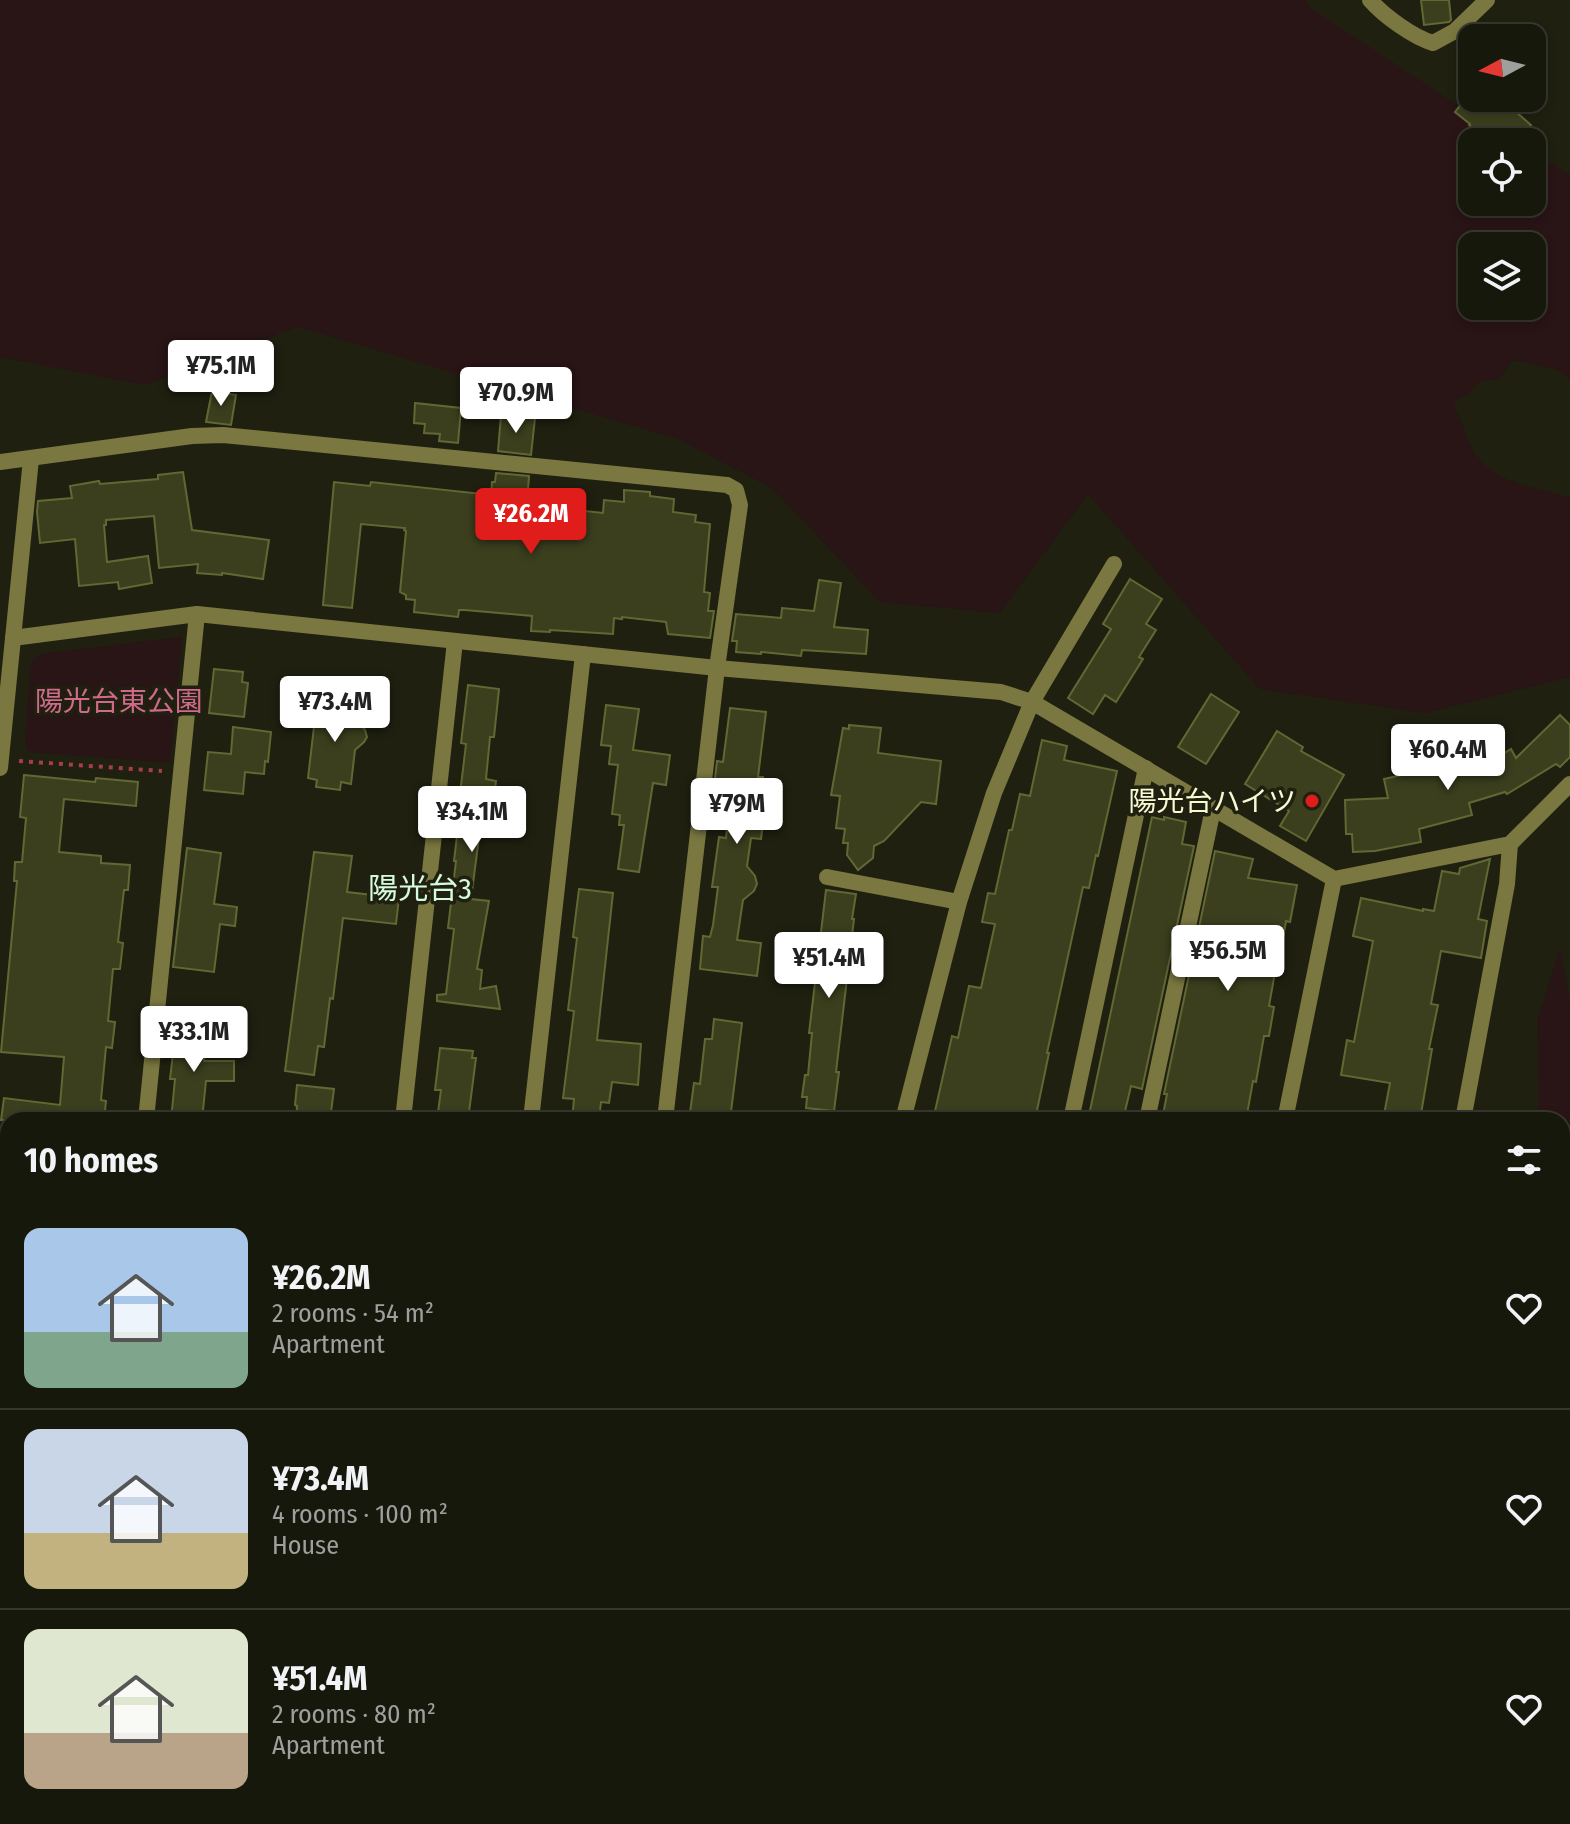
<!DOCTYPE html>
<html lang="en">
<head>
<meta charset="utf-8">
<style>
	:root { --surface:#17180c; --page:#202115; --text:#f1f3f6; --muted:#9ea09d; --line:#36372d; --accent:#e01d1a }
	body { margin:0; font-family:"Fira Sans Condensed","Noto Sans JP",sans-serif; background:var(--page); color:var(--text); height:100vh; display:flex; flex-direction:column; font-size:30px; white-space:nowrap }
	* { box-sizing:border-box; margin:0 }
	p { font-size:26px; color:var(--muted) }
	.icon { flex:none; width:44px; height:44px; fill:none; stroke:currentColor; stroke-width:2; stroke-linecap:round; stroke-linejoin:round }
	.map { position:relative; flex:1; overflow:hidden }
	.details { position:absolute; left:0px; top:1112px; width:1570px; height:712px; display:flex; flex-direction:column; background:var(--surface); border-radius:24px 24px 0 0; box-shadow:0 4px 12px #0003,0 0 0 2px var(--line) }
	.details>* { flex:none }
	.needle { width:52px; rotate:263deg }
	.controls { position:absolute; left:1458px; top:24px; display:grid; gap:16px }
	.controls a { display:grid; place-items:center; width:88px; height:88px; border-radius:16px; background:var(--surface); box-shadow:0 4px 12px #0003,0 0 0 2px var(--line); font-size:40px }
	.price { position:absolute; translate:-50% -68px; padding:0 18px; border-radius:8px; background:#fff; color:#222; font-size:26px; line-height:52px; filter:drop-shadow(0 2px 4px #0008) }
	.price::after { content:''; position:absolute; left:50%; top:48px; width:24px; height:18px; margin-left:-12px; background:inherit; clip-path:polygon(0 0,100% 0,50% 100%) }
	.price.selected { background:var(--accent); color:#fff }
	ul { padding:0; list-style:none }
	li { display:flex; align-items:center; gap:24px; height:200px; padding:0 24px }
	li+li { border-top:2px solid var(--line) }
	li span { display:grid; place-items:center; flex:none; width:224px; height:160px; border-radius:16px; color:#555 }
	li>.icon { margin-inline-start:auto }
	span .icon { width:96px; height:96px; fill:#fffc; stroke-width:1 }
	li b { font-size:34px }
	h2 { display:flex; justify-content:space-between; align-items:center; height:96px; padding:0 24px; font-size:34px }
	.map>svg:first-child { display:block }
	.green { fill:#291416; fill-rule:evenodd }
	.building { fill:#3b3f1e; stroke:#626833; stroke-width:2 }
	.lines { fill:none; stroke-linecap:round; stroke-linejoin:round }
	.path { stroke:#a63c4c; stroke-width:4; stroke-dasharray:4 6; stroke-linecap:butt }
	.street { stroke:#7a7740; stroke-width:16 }
	.secondary { stroke:#efe876; stroke-width:16 }
	.poi-dot { fill:#e01d1a; stroke:#1f2010; stroke-width:3 }
	.labels { text-anchor:middle; dominant-baseline:central; stroke-width:7; stroke-linejoin:round; paint-order:stroke }
	.park-label { font-size:28px; fill:#d1698c; stroke:#1f2010 }
	.poi-label { font-size:28px; fill:#f9fad4; stroke:#1f2010; text-anchor:end }
	.neighbourhood-label { font-size:30px; fill:#d6fae0; stroke:#1f2010 }
</style>
</head>
<body>
<div class="map">
<svg width="1570" height="1824" viewBox="0 0 1570 1824">
	<rect width="100%" height="100%" fill="#1f2010"/>
	<!-- green -->
	<g class="green">
		<path d="M0,0h1306l3,7 172,114 34,21h-43v60h60v-50l38,23v204l-15,-10 -42,-9c-6,7 -8,14 -15,20 -13,0 -22,1 -28,14l-13,5 -3,7c7,13 11,28 17,41 20,38 63,38 99,51v179l-144,36 -166,-24 -172,-195 -88,119 -120,-11 -108,-114 -94,-49 -380,-112 -153,58 -145,-28zM1472,246h60v60h-60z"/>
		<path d="M182,637l-12,126 -141,-11 -4,-8 6,-82 9,-8z"/>
		<path d="M1560,948l10,56v234l-8,-9v-109h-23l-1,-102z"/>
	</g>
	<!-- building -->
	<g class="building">
		<path d="M1421,0h28l2,20 -2,2 -25,3z"/>
		<path d="M1466,98h34l31,27 -15,17h-28l-19,-17 1,-1 -15,-12z"/>
		<path d="M212,391l24,4 -5,30 -25,-3z"/>
		<path d="M415,403l46,5 -3,35 -19,-2 1,-7 -16,-1 1,-9 -11,-1z"/>
		<path d="M501,415l34,3 -4,37 -33,-4z"/>
		<path d="M183,472l9,58 77,10 -6,39 -41,-6v2l-25,-2 1,-9 -39,4 -5,-52 -48,4v5h-2l3,37 41,-6 4,27 -33,6 -1,-7 -39,4 -4,-47 -35,4 -3,-31 1,-11 34,-3 -2,-12 29,-5 1,3 58,-5v-4z"/>
		<path d="M496,473l33,3 -1,14 8,1 -1,9 14,1v5h8v2l46,5 1,-13 20,2v-12l26,2v4l24,3 -1,13 23,3 -1,7 15,2 -6,68 6,1 -2,18h6l-4,27 -42,-4 -2,-12 -44,-5v2l-8,-1 -1,16 -63,-4v2l-19,-1 1,-15 -67,-6h-6l-1,7 -44,-5 1,-12 -9,-1v-4l-6,-3 6,-61 -2,-1 1,-2 -44,-4 -9,84 -29,-3 11,-123 36,4 1,-4 120,13 1,-13h3z"/>
		<path d="M1130,579l32,20 -16,25 10,6 -17,27 4,2 -27,43 -11,-7 -12,19 -25,-16 43,-69 -8,-5z"/>
		<path d="M819,580l22,3 -7,44 34,3 -2,24 -64,-4 -1,6 -40,-4v2l-25,-2 1,-11h-5l4,-27 45,4 1,-10 32,3z"/>
		<path d="M214,669l29,3 -1,10 6,1 -4,34 -35,-4z"/>
		<path d="M468,685l31,4 -5,48h-4l-4,42 10,2 -5,42 -10,-1 -10,77 18,2 -12,68 5,1 -2,19 16,-3 4,23 -63,-8v-6l9,-1 8,-65 -6,-1 8,-67h-2l5,-42h-2l9,-75 -5,-1z"/>
		<path d="M1211,694l28,18 -33,52 -28,-17z"/>
		<path d="M317,701l44,5 -2,16 6,8 2,7 -3,5 -9,8 -4,34 -10,-2 -1,8 -24,-3 1,-7 -9,-2z"/>
		<path d="M606,705l33,4 -6,41 37,5 -4,30 -13,-2 -14,89 -21,-3 6,-44h-5l1,-10 -8,-1 6,-49 -9,-1 2,-18 -10,-1z"/>
		<path d="M730,708l36,4 -8,65h5l-2,13 6,1 -6,48 -10,-1 -4,28 8,10 2,8 -3,7 -11,9 -6,40 24,3 -4,33 -57,-7 3,-33 7,1 3,-12 5,-38h-6l7,-50 7,1 6,-56 -17,-3 2,-18 6,1z"/>
		<path d="M1560,715l10,10v32l-10,10 -4,-3 -49,30 -2,-2 -36,11 3,12 -53,14 2,13 -46,9 -22,1 -1,-18h-6l-1,-34 43,-2 -4,-19 83,-19 4,14 40,-25 5,9z"/>
		<path d="M849,725l32,3 -3,25 63,8 -5,43 -15,-2 -37,39 -10,5 -1,12 -15,12 -11,-15 1,-12h-5l2,-14 -9,-1 4,-32 -9,-1 12,-67 6,1z"/>
		<path d="M233,727l38,5 -3,30 -3,-1 -1,13 -19,-2 -2,22 -39,-4 4,-38 23,2z"/>
		<path d="M1277,731l26,16 -2,4 43,24 -38,66 -26,-15 9,-15 -44,-27z"/>
		<path d="M1042,740l25,6 -3,14 53,11 -19,85 -2,-1 -7,33 -6,-1 -36,166h2l-14,67h-102l19,-84 6,2 11,-52 12,2 14,-64 -13,-2 6,-29 7,1 14,-64h3l8,-36 10,2z"/>
		<path d="M24,775l71,7 1,-4 42,4 -2,24 -72,-7 -5,53 42,4v7l29,2 -2,25h-4l-6,52 5,1 -3,26h-7l-5,52 7,1 -3,26 -6,-1 -5,53 5,1 -2,19h-103l3,-22 56,7 4,-48 -63,-5 16,-171h-3l1,-19h7l4,-44 -6,-1z"/>
		<path d="M1152,817l12,3v-3l22,5 -4,22 12,2 -52,243 -11,-3 -8,34h-35z"/>
		<path d="M187,848l34,5 -7,51 23,3 -2,19 -15,-2 -6,48 -41,-5z"/>
		<path d="M1215,851l38,8 -5,19 49,7 -7,37 -4,-1 -7,40h-2l-8,45 5,1 -5,29h-5l-8,46 -3,-1 -7,39h-13l-35,-7 -2,7h-34l5,-26h-3z"/>
		<path d="M314,852l38,4 -5,36 52,6 -3,26 -53,-6 -10,81 -3,-1 -6,49 -6,-1 -4,29 -29,-4z"/>
		<path d="M1490,859l-12,60 9,2 -6,37 -40,-7 -10,53 7,1 -9,44h3l-12,71h-37l7,-37 -49,-8 6,-35 7,2 19,-101 -20,-5 8,-38 62,13v-2l11,2 8,-40 17,3 1,-6z"/>
		<path d="M579,889l34,4 -16,147 44,4 -3,41 -26,-3 -3,21 -8,-1 -2,18h-27l2,-21 -11,-1 11,-87 -6,-1 9,-72 -4,-1z"/>
		<path d="M826,890l30,4 -4,25h2l-18,153h3l-5,39 -28,-3 1,-11h-5l3,-22h3l4,-42h-3z"/>
		<path d="M714,1019l28,4 -12,97h-41l5,-37 6,1 5,-45h7z"/>
		<path d="M176,1028l32,4 -4,29h30v20h-28l-4,39h-31l4,-41h-5z"/>
		<path d="M440,1048l33,3 -1,7h4l-8,62h-31l4,-30h-6z"/>
		<path d="M297,1085l37,4 -4,31h-34l1,-14 -2,-1z"/>
	</g>
	<g class="lines">
		<!-- path -->
		<path class="path" d="M19,761l143,10"/>
		<!-- street -->
		<g class="street">
			<path d="M1370,0c14,16 43,37 63,43l22,-12 32,-31"/>
			<path d="M0,462l192,-26 31,-1 504,50 9,5 4,15 -23,163 -52,452"/>
			<path d="M13,638l184,-24 520,54 284,24 31,10 302,177 176,-35 60,-60"/>
			<path d="M0,768l31,-309"/>
			<path d="M827,877l132,25"/>
			<path d="M146,1120l51,-506"/>
			<path d="M403,1120l52,-479"/>
			<path d="M531,1120l52,-466"/>
			<path d="M903,1120l56,-218 35,-109 38,-91 82,-138"/>
			<path d="M1071,1120l75,-352"/>
			<path d="M1147,1120l66,-311"/>
			<path d="M1285,1120l49,-241"/>
			<path d="M1463,1120l44,-236 3,-40"/>
			<path d="M0,1192h8"/>
			<path d="M1562,1321l8,4"/>
			<path d="M1562,1436l8,5"/>
			<path d="M0,1600h8"/>
			<path d="M1562,1660l8,3"/>
			<path d="M1562,1738l8,9"/>
			<path d="M848,1816l30,8"/>
			<path d="M1279,1816l16,8"/>
			<path d="M99,1824v-8"/>
			<path d="M290,1824l1,-8"/>
			<path d="M485,1824l2,-8"/>
			<path d="M716,1824l2,-8"/>
			<path d="M1329,1824l4,-8"/>
		</g>
		<!-- secondary -->
		<g class="secondary">
			<path d="M0,1378l8,-1"/>
			<path d="M0,1405l8,-1"/>
			<path d="M1562,1676l8,5"/>
			<path d="M1562,1710l8,5"/>
		</g>
	</g>
	<!-- markers -->
	<circle class="poi-dot" cx="1312" cy="801" r="8"/>
	<g class="labels">
		<!-- park labels -->
		<g class="park-label">
			<text x="119" y="701">陽光台東公園</text>
		</g>
		<!-- poi labels -->
		<g class="poi-label">
			<text x="1296" y="801">陽光台ハイツ</text>
		</g>
		<!-- neighbourhood labels -->
		<g class="neighbourhood-label">
			<text x="420" y="889">陽光台3</text>
		</g>
	</g>
</svg>
<div class="controls">
<a><svg class="needle" viewBox="-14 -14 28 28"><path d="M0-13l5 13h-10z" fill="#e53935"/><path d="M0 13l5-13h-10z" fill="#9ea09d"/></svg></a>
<a><svg class="icon" aria-label="locate" viewBox="0 0 24 24"><circle cx="12" cy="12" r="6"/><path d="M12 2v4M12 18v4M2 12h4M18 12h4"/></svg></a>
<a><svg class="icon" aria-label="layers" viewBox="0 0 24 24"><path d="M12 4l9 5-9 5-9-5zM3 14l9 5 9-5"/></svg></a>
</div>
<b class="price" style="left:221px;top:408px">¥75.1M</b>
<b class="price" style="left:516px;top:435px">¥70.9M</b>
<b class="price selected" style="left:531px;top:556px">¥26.2M</b>
<b class="price" style="left:335px;top:744px">¥73.4M</b>
<b class="price" style="left:1448px;top:792px">¥60.4M</b>
<b class="price" style="left:737px;top:846px">¥79M</b>
<b class="price" style="left:472px;top:854px">¥34.1M</b>
<b class="price" style="left:1228px;top:993px">¥56.5M</b>
<b class="price" style="left:829px;top:1000px">¥51.4M</b>
<b class="price" style="left:194px;top:1074px">¥33.1M</b>
<section class="details">
<h2>10 homes<svg class="icon" aria-label="filters" viewBox="0 0 24 24"><path d="M4 7h16M4 17h16"/><circle cx="9" cy="7" r="2"/><circle cx="15" cy="17" r="2"/></svg></h2>
<ul>
<li><span style="background:linear-gradient(#a9c7e8 65%,#7fa58c 0)"><svg class="icon" aria-label="home" viewBox="0 0 24 24"><path d="M3 11l9-7 9 7M6 9v11h12V9"/></svg></span><div><b>¥26.2M</b><p>2 rooms · 54 m²</p><p>Apartment</p></div><svg class="icon" aria-label="heart" viewBox="0 0 24 24"><path d="M12 20l-8-8c-3-5 5-10 8-4 3-6 11-1 8 4z"/></svg></li>
<li><span style="background:linear-gradient(#c9d6e8 65%,#c2b280 0)"><svg class="icon" aria-label="home" viewBox="0 0 24 24"><path d="M3 11l9-7 9 7M6 9v11h12V9"/></svg></span><div><b>¥73.4M</b><p>4 rooms · 100 m²</p><p>House</p></div><svg class="icon" aria-label="heart" viewBox="0 0 24 24"><path d="M12 20l-8-8c-3-5 5-10 8-4 3-6 11-1 8 4z"/></svg></li>
<li><span style="background:linear-gradient(#dfe7d0 65%,#b9a48a 0)"><svg class="icon" aria-label="home" viewBox="0 0 24 24"><path d="M3 11l9-7 9 7M6 9v11h12V9"/></svg></span><div><b>¥51.4M</b><p>2 rooms · 80 m²</p><p>Apartment</p></div><svg class="icon" aria-label="heart" viewBox="0 0 24 24"><path d="M12 20l-8-8c-3-5 5-10 8-4 3-6 11-1 8 4z"/></svg></li>
</ul>
</section>
</div>
</body>
</html>
